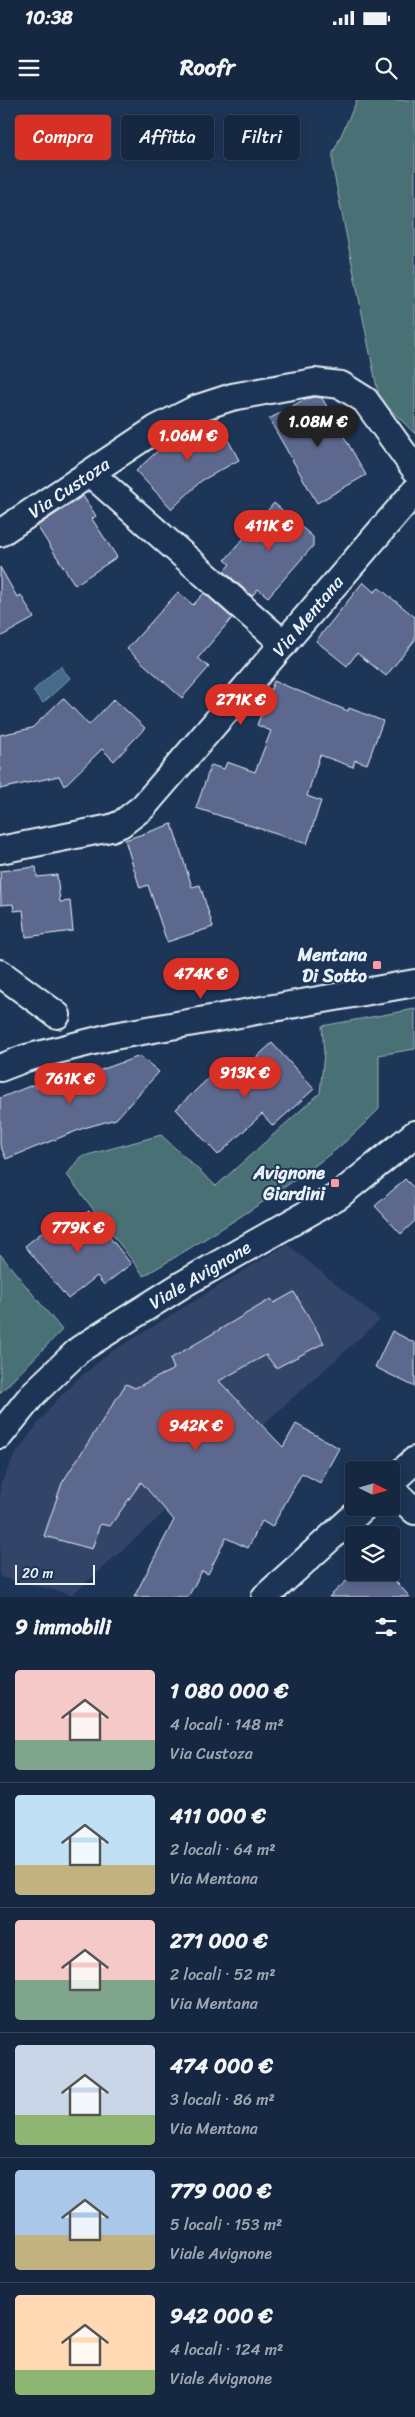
<!DOCTYPE html>
<html lang="it">
<head>
<meta charset="utf-8">
<style>
	:root { --surface:#162841; --page:#23344c; --text:#f1f3f6; --muted:#9ea6b1; --line:#35445a; --accent:#d93025 }
	body { margin:0; font-family:Sriracha,sans-serif; background:var(--page); color:var(--text); height:100vh; display:flex; flex-direction:column; font-size:19px; white-space:nowrap }
	* { box-sizing:border-box; margin:0 }
	p { font-size:16px; color:var(--muted) }
	.icon { flex:none; width:28px; height:28px; fill:none; stroke:currentColor; stroke-width:2; stroke-linecap:round; stroke-linejoin:round }
	.map { position:relative; height:1497px; overflow:hidden }
	.sheet { display:flex; flex-direction:column; background:var(--surface); flex:1 }
	.sheet>* { flex:none }
	.top-card { position:absolute; left:15px; top:15px; width:385px; height:45px; display:flex; gap:10px }
	.needle { width:32px; rotate:95deg }
	.buttons { position:absolute; left:345px; top:1361px; display:grid; gap:10px }
	.buttons a { display:grid; place-items:center; width:55px; height:55px; border-radius:5px; background:var(--surface); box-shadow:0 2px 12px #0003,0 0 0 1px var(--line); font-size:25px }
	.scale { position:absolute; left:15px; bottom:12px; width:80px; box-sizing:border-box; padding-left:5px; border:2px solid #e8f1f8; border-top:0; font-size:14px; line-height:18px; white-space:nowrap; color:#e8f1f8; -webkit-text-stroke:4px #1d3557; paint-order:stroke }
	.price { position:absolute; translate:-50% -42px; padding:0 11px; border-radius:18px; background:var(--accent); color:#fff; font-size:16px; line-height:32px; filter:drop-shadow(0 1px 2px #0008) }
	.price::after { content:''; position:absolute; left:50%; top:30px; width:15px; height:11px; margin-left:-8px; background:inherit; clip-path:polygon(0 0,100% 0,50% 100%) }
	.price.current { background:#222; color:#fff }
	ul { padding:0; list-style:none }
	li { display:flex; align-items:center; gap:15px; height:125px; padding:0 15px }
	li+li { border-top:1px solid var(--line) }
	li span { display:grid; place-items:center; flex:none; width:140px; height:100px; border-radius:5px; color:#555 }
	li>.icon { margin-inline-start:auto }
	span .icon { width:60px; height:60px; fill:#fffc; stroke-width:1 }
	li b { font-size:21px }
	h2 { display:flex; justify-content:space-between; align-items:center; height:60px; padding:0 15px; font-size:21px }
	.tag { padding:0 18px; border-radius:5px; background:var(--surface); box-shadow:0 2px 12px #0003,0 0 0 1px var(--line); font-size:18px; line-height:45px }
	.tag.current { background:var(--accent); color:#fff }
	.status { display:flex; justify-content:space-between; align-items:center; height:35px; padding:0 25px; background:var(--surface); direction:ltr }
	.status svg { height:14px; fill:currentColor }
	header { display:flex; justify-content:space-between; align-items:center; height:65px; padding:0 15px; background:var(--surface); font-size:22px; font-weight:700 }
	.map>svg:first-child { display:block }
	.built { fill:#304468 }
	.green { fill:#4a7174; stroke:#99b1b6 }
	.water { fill:#446b8c; stroke:#86a1b7 }
	.building { fill:#5d678e; stroke:#e8f1f8 }
	.lines { fill:none; stroke-linecap:round; stroke-linejoin:round }
	.street-casing { stroke:#e8f1f8; stroke-width:30 }
	.street { stroke:#1d3557; stroke-width:26 }
	.poi-dot { fill:#ff9aa2; stroke:#1d3557; stroke-width:2 }
	.labels { text-anchor:middle; dominant-baseline:central; stroke-width:4; stroke-linejoin:round; paint-order:stroke }
	.street-label { font-size:18px; fill:#e8f1f8; stroke:#1d3557 }
	.poi-label { font-size:18px; font-weight:bold; fill:#e8f1f8; stroke:#1d3557; text-anchor:end }
</style>
</head>
<body>
<div class="status"><b>10:38</b><svg viewBox="0 0 49 12"><path d="M0 12V9h3v3zM5 12V6h3v6zM10 12V3h3v9zM15 12V0h3v12zM26 1h20v11H26zM47 4h2v5h-2z"/></svg></div>
<header><svg class="icon" aria-label="menu" viewBox="0 0 24 24"><path d="M4 6h16M4 12h16M4 18h16"/></svg>Roofr<svg class="icon" aria-label="search" viewBox="0 0 24 24"><circle cx="10" cy="10" r="6"/><path d="M15 15l6 6"/></svg></header>
<div class="map">
<svg width="415" height="1497" viewBox="0 0 415 1497">
	<rect width="100%" height="100%" fill="#1d3557"/>
	<filter id="ink" filterUnits="userSpaceOnUse"><feTurbulence type="fractalNoise" baseFrequency=".02" numOctaves="2"/><feDisplacementMap in="SourceGraphic" scale="10" xChannelSelector="R" yChannelSelector="G"/><feConvolveMatrix kernelMatrix="1 2 1 2 8 2 1 2 1" color-interpolation-filters="sRGB"/></filter>
	<g filter="url(#ink)">
		<!-- built -->
		<path class="built" d="M287,1144l93,76 -308,275 -72,-18v-92l14,-29 37,-50 28,-28 32,-26z"/>
		<!-- green -->
		<g class="green">
			<path d="M357,0h58v334l-36,-36 -46,-229v-16z"/>
			<path d="M415,909v40l-36,6v54c-13,13 -27,27 -41,39 -61,48 -128,88 -194,128l-77,-101 13,-18 81,-22 55,51 104,-93 4,-40 -2,-27z"/>
			<path d="M0,1154l62,76 -62,63z"/>
		</g>
		<!-- water -->
		<path class="water" d="M60,566l10,12 -27,25 -10,-12z"/>
		<!-- building -->
		<g class="building">
			<path d="M315,297l7,1 44,77 -49,28 -48,-84 36,-20z"/>
			<path d="M216,318l23,42 -38,21 -29,28 -36,-38 31,-29 37,-20z"/>
			<path d="M83,396l13,20 -4,3 25,38 -42,28 -38,-59z"/>
			<path d="M274,403l39,34v9l-45,51 -10,-8 -6,7 -28,-25 6,-7 -5,-4z"/>
			<path d="M0,467l17,30 4,-2 13,23 -34,19z"/>
			<path d="M363,482l11,10 5,-4 36,29v23l-29,36 -29,-23 -10,13 -31,-25z"/>
			<path d="M178,492l15,13 11,-12 28,25 -34,40 11,9 -27,31 -55,-49z"/>
			<path d="M274,581l74,30 1,-3 34,13 -16,43 -12,-4 -2,7 -33,-12 -13,41 14,5 -14,43 -111,-36 15,-43 13,4 3,-7 28,10 16,-41 -14,-6z"/>
			<path d="M63,598l26,27 25,-26 31,29 -31,33 -12,-12 -38,37 -5,-10 -59,13v-54l32,-7z"/>
			<path d="M172,724l20,63 8,-2 13,42 -46,15 -19,-57 -8,3 -15,-48z"/>
			<path d="M36,767l1,10 20,-2 3,27 10,-1 3,30 -47,6 -3,-27 -9,1 -1,-7 -12,1 -1,-34z"/>
			<path d="M272,943l42,46 -41,37 -11,-12 -44,41 -42,-46 38,-36 11,13z"/>
			<path d="M140,956l19,16 -43,47 -32,9 -78,31 -6,-14v-47l35,-14 1,4 57,-20 2,4z"/>
			<path d="M405,1079l10,10v32l-14,13 -26,-28z"/>
			<path d="M89,1111l42,53 -27,21 -7,-9 -29,23 -43,-53 34,-27 8,10z"/>
			<path d="M294,1192l30,51 -48,25 -10,-13 -47,26 64,66 13,-23 43,24 -19,35 -18,-10 -30,54 -10,-6 -14,27 -22,-10 -18,36 -6,-3 -14,26h-54l40,-77 -33,-38 -31,44 -10,-2 -8,25 -48,-13 18,-53 64,-99 9,4 39,-19 -4,-10 101,-60 3,4z"/>
			<path d="M392,1231l23,12v44l-40,-20z"/>
			<path d="M356,1472h31l23,25h-81z"/>
		</g>
		<g class="lines">
			<defs>
				<g id="street">
					<path d="M91,374l193,170"/>
					<path d="M0,433l156,-104 42,-21 34,-11 82,-15 27,3 24,15 50,69"/>
					<path d="M0,750l111,-22 10,-4 22,-17 272,-316"/>
					<path d="M0,873l57,42"/>
					<path d="M0,968l26,-10 88,-22 301,-53"/>
					<path d="M0,1335l33,-41 47,-45 105,-66 153,-87 77,-62"/>
					<path d="M391,1382l24,-22"/>
					<path d="M391,1389l24,22"/>
					<path d="M265,1497l98,-89"/>
				</g>
			</defs>
			<!-- street casing -->
			<use href="#street" class="street-casing"/>
			<!-- street -->
			<use href="#street" class="street"/>
		</g>
	</g>
	<!-- markers -->
	<g class="poi-dot">
		<rect x="372" y="860" width="10" height="10" rx="2.5"/>
		<rect x="330" y="1078" width="10" height="10" rx="2.5"/>
	</g>
	<g class="labels">
		<!-- street labels -->
		<g class="street-label">
			<text transform="translate(69 388) rotate(-34)">Via Custoza</text>
			<text transform="translate(308 516) rotate(-50)">Via Mentana</text>
			<text transform="translate(200 1175) rotate(-31)">Viale Avignone</text>
		</g>
		<!-- poi labels -->
		<g class="poi-label">
			<text x="367" y="855">Mentana<tspan x="367" dy="21">Di Sotto</tspan></text>
			<text x="325" y="1073">Avignone<tspan x="325" dy="21">Giardini</tspan></text>
		</g>
	</g>
</svg>
<div class="buttons">
<a><svg class="needle" viewBox="-14 -14 28 28"><path d="M0-13l5 13h-10z" fill="#e53935"/><path d="M0 13l5-13h-10z" fill="#9ea6b1"/></svg></a>
<a><svg class="icon" aria-label="layers" viewBox="0 0 24 24"><path d="M12 4l9 5-9 5-9-5zM3 14l9 5 9-5"/></svg></a>
</div>
<div class="scale">20 m</div>
<b class="price current" style="left:318px;top:348px">1.08M €</b>
<b class="price" style="left:188px;top:362px">1.06M €</b>
<b class="price" style="left:269px;top:452px">411K €</b>
<b class="price" style="left:241px;top:626px">271K €</b>
<b class="price" style="left:201px;top:900px">474K €</b>
<b class="price" style="left:245px;top:999px">913K €</b>
<b class="price" style="left:70px;top:1005px">761K €</b>
<b class="price" style="left:78px;top:1154px">779K €</b>
<b class="price" style="left:196px;top:1352px">942K €</b>
<div class="top-card">
<a class="tag current">Compra</a>
<a class="tag">Affitta</a>
<a class="tag">Filtri</a>
</div>
</div>
<section class="sheet">
<h2>9 immobili<svg class="icon" aria-label="filters" viewBox="0 0 24 24"><path d="M4 7h16M4 17h16"/><circle cx="9" cy="7" r="2"/><circle cx="15" cy="17" r="2"/></svg></h2>
<ul>
<li><span style="background:linear-gradient(#f6c9c9 70%,#7fa58c 0)"><svg class="icon" aria-label="home" viewBox="0 0 24 24"><path d="M3 11l9-7 9 7M6 9v11h12V9"/></svg></span><div><b>1 080 000 €</b><p>4 locali · 148 m²</p><p>Via Custoza</p></div></li>
<li><span style="background:linear-gradient(#bfe0f5 70%,#c2b280 0)"><svg class="icon" aria-label="home" viewBox="0 0 24 24"><path d="M3 11l9-7 9 7M6 9v11h12V9"/></svg></span><div><b>411 000 €</b><p>2 locali · 64 m²</p><p>Via Mentana</p></div></li>
<li><span style="background:linear-gradient(#f6c9c9 60%,#7fa58c 0)"><svg class="icon" aria-label="home" viewBox="0 0 24 24"><path d="M3 11l9-7 9 7M6 9v11h12V9"/></svg></span><div><b>271 000 €</b><p>2 locali · 52 m²</p><p>Via Mentana</p></div></li>
<li><span style="background:linear-gradient(#c9d6e8 70%,#8fb573 0)"><svg class="icon" aria-label="home" viewBox="0 0 24 24"><path d="M3 11l9-7 9 7M6 9v11h12V9"/></svg></span><div><b>474 000 €</b><p>3 locali · 86 m²</p><p>Via Mentana</p></div></li>
<li><span style="background:linear-gradient(#a9c7e8 65%,#c2b280 0)"><svg class="icon" aria-label="home" viewBox="0 0 24 24"><path d="M3 11l9-7 9 7M6 9v11h12V9"/></svg></span><div><b>779 000 €</b><p>5 locali · 153 m²</p><p>Viale Avignone</p></div></li>
<li><span style="background:linear-gradient(#ffd9b3 75%,#8fb573 0)"><svg class="icon" aria-label="home" viewBox="0 0 24 24"><path d="M3 11l9-7 9 7M6 9v11h12V9"/></svg></span><div><b>942 000 €</b><p>4 locali · 124 m²</p><p>Viale Avignone</p></div></li>
</ul>
</section>
</body>
</html>
